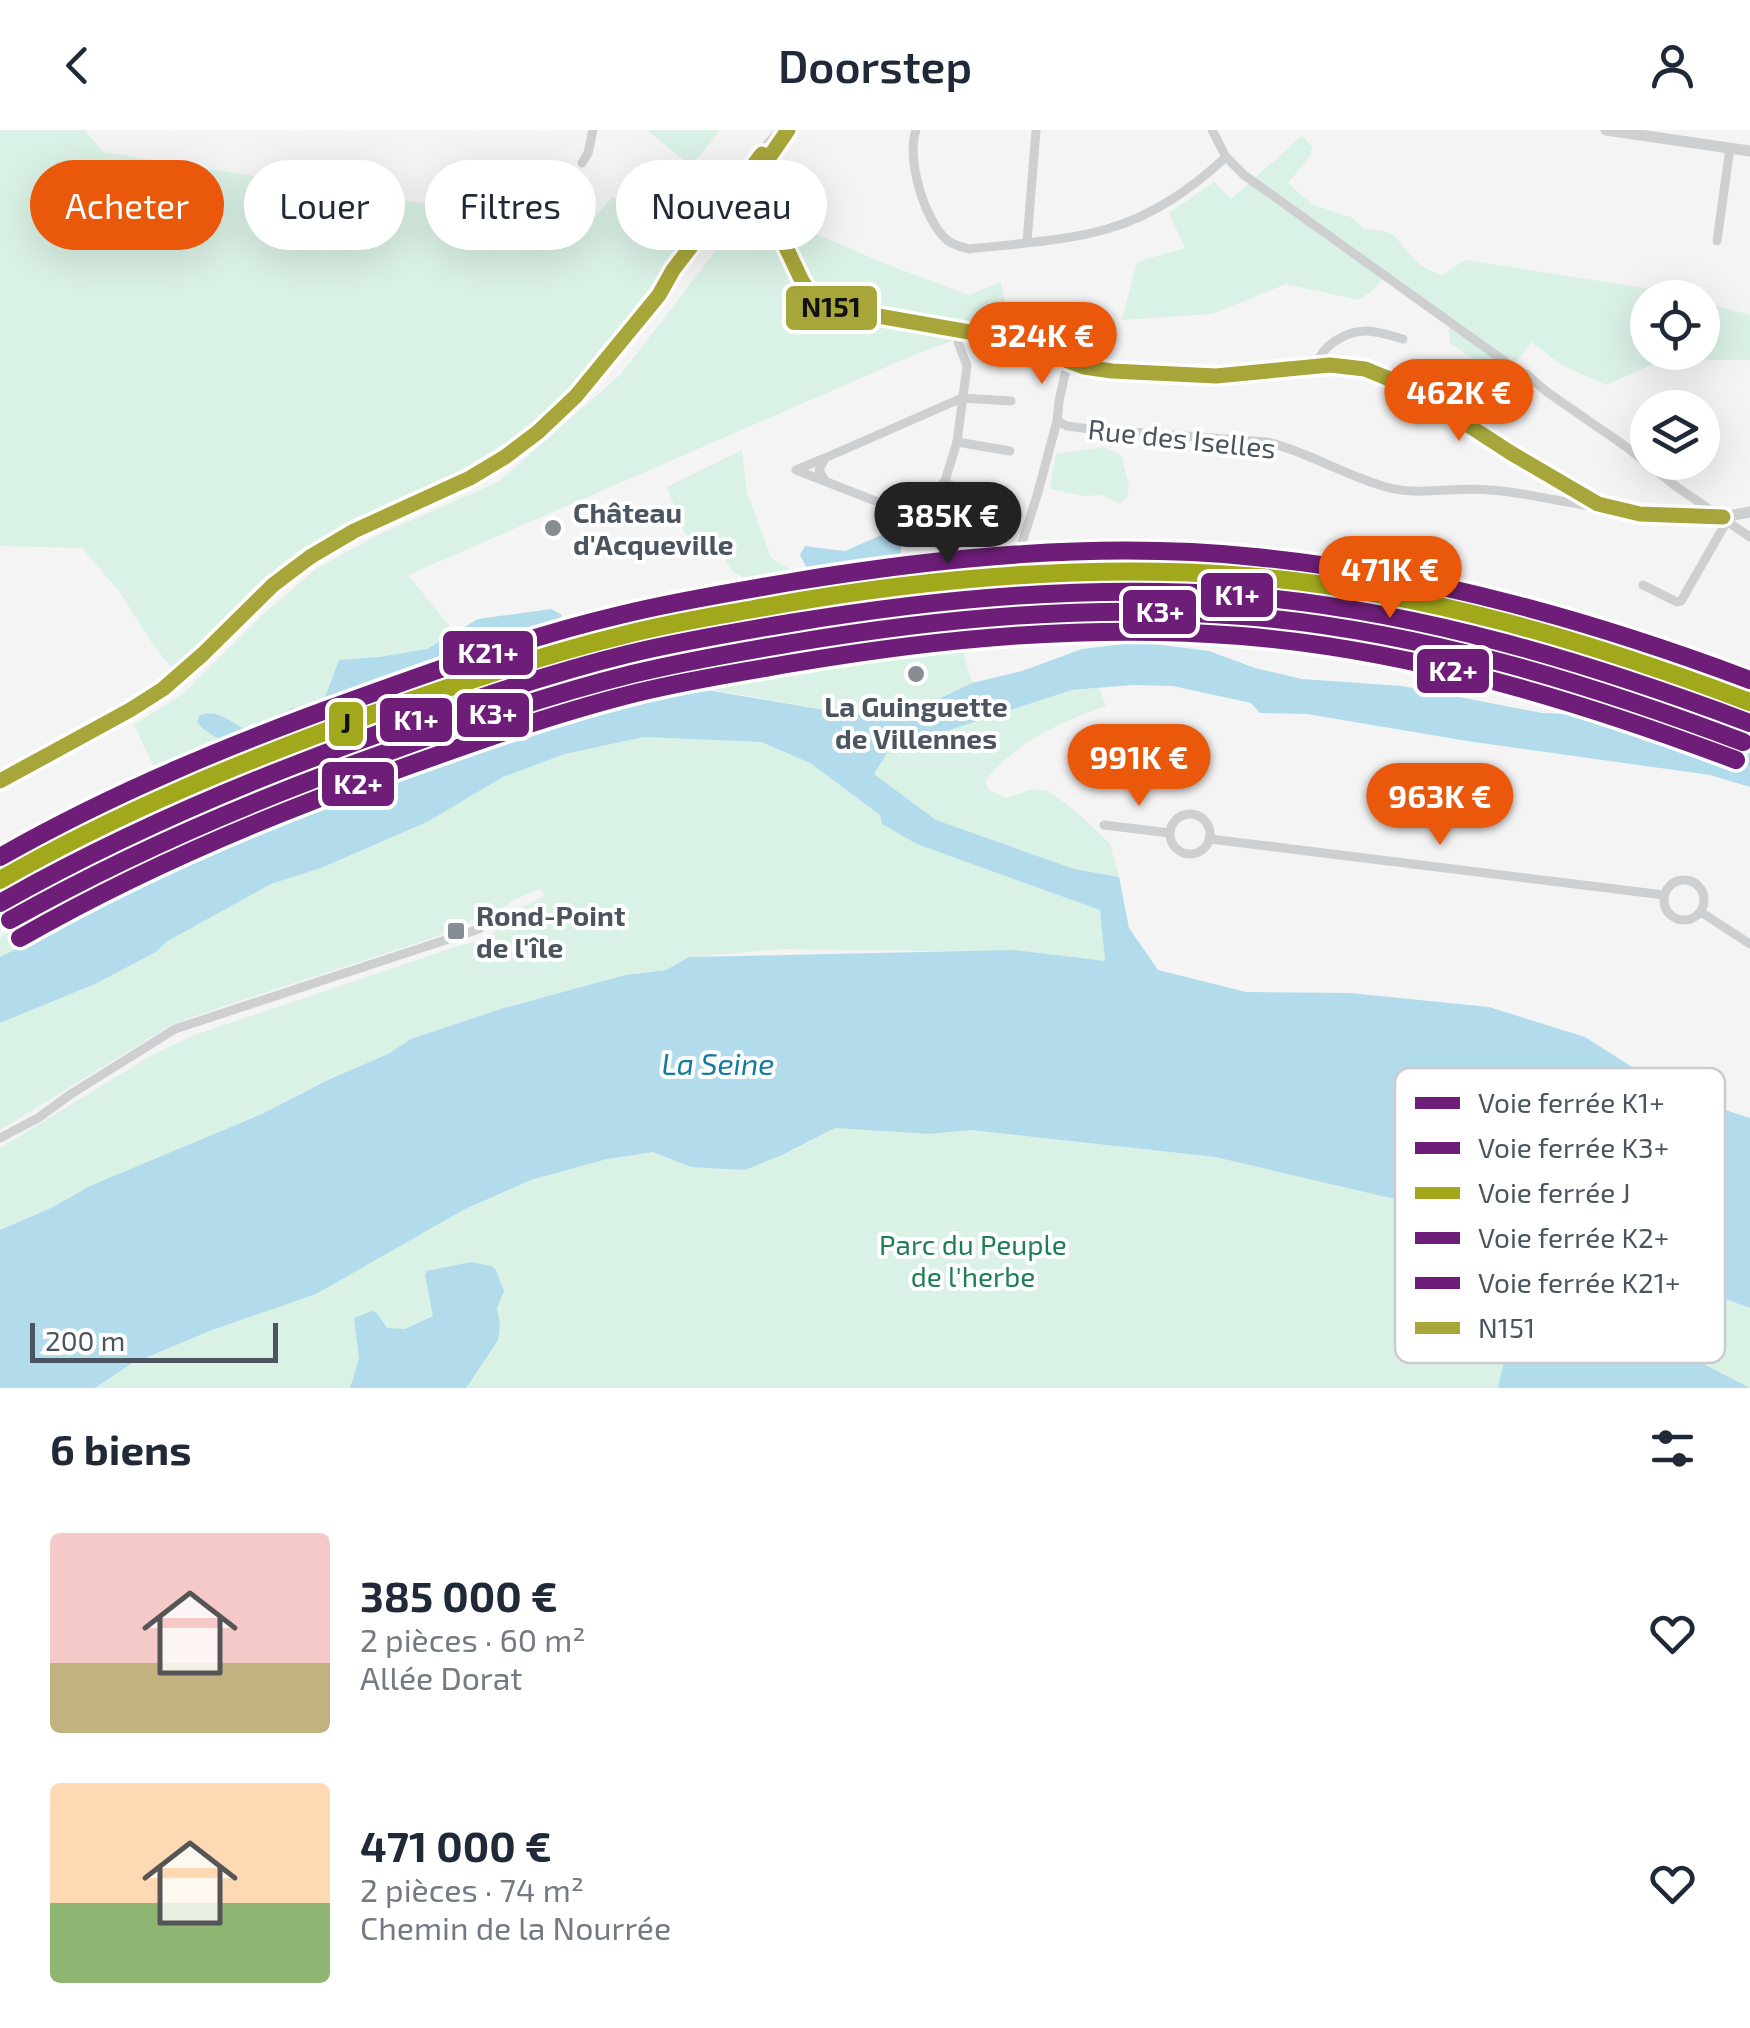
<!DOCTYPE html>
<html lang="fr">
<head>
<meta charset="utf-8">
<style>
	:root { --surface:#fff; --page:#f2f2f3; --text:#1f2937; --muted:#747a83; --accent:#ea580c }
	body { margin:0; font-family:"Exo 2",sans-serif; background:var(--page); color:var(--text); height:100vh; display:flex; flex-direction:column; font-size:38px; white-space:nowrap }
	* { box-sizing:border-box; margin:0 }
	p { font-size:32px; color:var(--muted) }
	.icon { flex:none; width:55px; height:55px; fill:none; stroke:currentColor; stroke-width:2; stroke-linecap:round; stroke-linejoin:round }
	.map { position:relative; height:1258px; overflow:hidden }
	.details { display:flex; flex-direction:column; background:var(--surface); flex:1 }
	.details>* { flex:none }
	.guide { position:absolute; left:30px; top:30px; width:1000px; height:90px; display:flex; gap:20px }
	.buttons { position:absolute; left:1630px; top:150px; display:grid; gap:20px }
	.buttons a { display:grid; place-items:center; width:90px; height:90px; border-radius:50%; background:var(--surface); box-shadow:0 10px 40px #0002; font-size:50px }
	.scale { position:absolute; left:30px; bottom:25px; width:248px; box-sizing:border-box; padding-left:10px; border:5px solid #4b555f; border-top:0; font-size:28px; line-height:35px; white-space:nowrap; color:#4b555f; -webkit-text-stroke:8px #fff; paint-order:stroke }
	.price { position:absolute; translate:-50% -85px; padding:0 22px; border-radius:35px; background:var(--accent); color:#fff; font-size:32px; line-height:65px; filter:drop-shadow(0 2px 5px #0008) }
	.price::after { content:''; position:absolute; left:50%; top:60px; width:30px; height:22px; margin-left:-15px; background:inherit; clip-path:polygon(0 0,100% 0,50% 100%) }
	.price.on { background:#222; color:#fff }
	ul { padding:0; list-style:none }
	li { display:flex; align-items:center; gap:30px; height:250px; padding:0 50px }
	li span { display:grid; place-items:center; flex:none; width:280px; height:200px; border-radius:10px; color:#555 }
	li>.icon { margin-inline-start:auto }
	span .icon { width:120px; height:120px; fill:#fffc; stroke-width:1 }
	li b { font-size:42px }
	h2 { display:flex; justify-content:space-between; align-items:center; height:120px; padding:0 50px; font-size:42px }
	.chip { padding:0 35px; border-radius:45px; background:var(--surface); box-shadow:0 10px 40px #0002; font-size:35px; line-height:90px }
	.chip.on { background:var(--accent); color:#fff }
	header { display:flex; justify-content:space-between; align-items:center; height:130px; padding:0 50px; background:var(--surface); font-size:45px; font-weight:600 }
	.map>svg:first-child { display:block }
	.green { fill:#daf1e5 }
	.water { fill:#b2dcec }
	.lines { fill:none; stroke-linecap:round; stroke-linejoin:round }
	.minor { stroke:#cecfd1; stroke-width:9 }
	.tertiary { stroke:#cecfd1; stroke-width:11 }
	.primary { stroke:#cacdd0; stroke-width:14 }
	.bus-1-casing { stroke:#fff; stroke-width:22 }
	.bus-1 { stroke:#a7a63a; stroke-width:15 }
	.rail-1-casing { stroke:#fff; stroke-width:25 }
	.rail-2-casing { stroke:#fff; stroke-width:25 }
	.rail-3-casing { stroke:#fff; stroke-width:25 }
	.rail-4-casing { stroke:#fff; stroke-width:25 }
	.rail-5-casing { stroke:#fff; stroke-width:25 }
	.rail-1 { stroke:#6e1e78; stroke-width:18 }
	.rail-2 { stroke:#6e1e78; stroke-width:18 }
	.rail-3 { stroke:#a1a81c; stroke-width:18 }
	.rail-4 { stroke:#6e1e78; stroke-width:18 }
	.rail-5 { stroke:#6e1e78; stroke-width:18 }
	.poi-dot { fill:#868d93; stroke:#fff; stroke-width:4 }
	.labels { text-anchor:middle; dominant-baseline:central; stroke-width:8; stroke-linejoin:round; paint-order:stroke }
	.street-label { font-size:28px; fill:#4b555f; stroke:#fff }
	.poi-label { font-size:28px; font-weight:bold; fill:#4b555f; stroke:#fff; text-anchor:start }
	.park-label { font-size:28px; fill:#1e7f54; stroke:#fff }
	.water-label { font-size:30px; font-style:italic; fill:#157aa0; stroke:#fff }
	.key { fill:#fff; stroke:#c9cccf; stroke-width:2.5 }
	.key-label { font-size:28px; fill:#4b555f }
	.line-badge { stroke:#fff; stroke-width:4 }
	.badge-label { font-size:28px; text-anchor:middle; font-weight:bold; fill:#fff }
	.pale-badge-label { font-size:28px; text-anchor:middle; font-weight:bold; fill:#111 }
</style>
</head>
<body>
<header><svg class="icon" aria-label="back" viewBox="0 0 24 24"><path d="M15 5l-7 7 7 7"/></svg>Doorstep<svg class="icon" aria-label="person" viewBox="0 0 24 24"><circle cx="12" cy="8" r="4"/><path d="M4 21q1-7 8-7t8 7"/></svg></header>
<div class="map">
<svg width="1750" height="1258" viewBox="0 0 1750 1258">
	<rect width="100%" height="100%" fill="#f4f4f4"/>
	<!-- green -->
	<g class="green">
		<path d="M0,0h85l18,22 480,77 30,-32 34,28 50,-8 1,9 -109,140 -30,34 -30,27 -55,37 -138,65 -58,39 -105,102 -21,-27 -33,-52 -37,-43 -82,-2z"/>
		<path d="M647,0h73l-29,36z"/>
		<path d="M1302,6l10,11 -2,9 -22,27 25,22 38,12 13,12c35,0 32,13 55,35 6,5 15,8 23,11l23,-15 186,29 33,8 -36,1v54h54l1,-50 47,13v45h-87l-57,25 -46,-21 -28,-22 -30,37 -52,-36 -2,-24 -48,-38 -19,-1 -10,12 -13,8 -72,-16 -74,30 -90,6 15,-58 48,-14 -16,-35 45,-31 17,17z"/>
		<path d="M797,96l94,40 78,29 32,-13 8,39 -88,31 -513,223 78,96 -159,58 -160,65 -33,-69 50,-32 77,-77 55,-47 60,-33 122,-54 123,-108 103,-134 31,-13z"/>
		<path d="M1103,317l18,8 8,30 -2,13 -8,6 -17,-9 -18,1 -34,-7 6,-35z"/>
		<path d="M742,320l5,42 24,66 67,39 -197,34 -84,22 -66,13 -15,-14 63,-10 79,-39 72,-11 61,1 2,-10 -21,-12 -15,-24 -32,-13 -18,-47z"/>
		<path d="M953,488l19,65 -52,26 -66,6 -151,-27 -56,-1 -577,237 -70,33v-20l31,-18 26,-38 106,-50 204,-84 130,-46 115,-33 248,-39z"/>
		<path d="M1099,558l7,18c-46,16 -90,36 -121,75l4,9 17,8 27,-9 16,2 29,22 32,31 9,33 -45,-8 -138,-49 -62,-46 15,-24 183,-60z"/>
		<path d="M644,607l116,5 50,21 70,52 220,95 5,52 -92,-12 -16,2 -214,-3 -94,8 -23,13 -41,5 -121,33 -93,31 -23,15 -58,25 -68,35 -170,71 -41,23 -51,22v-82l150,-92 42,-20 269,-91 28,-5 6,-9 -2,-9c17,-16 35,-13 51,-27l-3,-7 -29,13 -21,17 -12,-4 -16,14 -242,79 -50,18 -171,105v-107l95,-39 61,-32 10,-10 105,-58 50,-16 106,-46 76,-45 62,-23z"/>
		<path d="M835,998l94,6 42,-4 244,27 205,48 69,8 261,95v80h-1655l36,-24 81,-34 251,-120 68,-30 76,-21 71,-13 115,4z"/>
	</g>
	<!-- water -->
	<g class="water">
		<path d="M886,403l15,13 -1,15 -16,10 -16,-7 -26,7 -16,-7 -19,4 -7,-13 5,-9 40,5z"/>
		<path d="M551,479l11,6 -7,16 -73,11 -40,31 -37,15 -42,6 -114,48 -29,-2 -17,-11 -6,-7 3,-7c22,-7 32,11 51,16l41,-23 25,-1 5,-2 17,-45 41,-3 47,-8 51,-30z"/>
		<path d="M1139,512l70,9 46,17 47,11 100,7 140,27 81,3 94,23 33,12v36l-40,-12 -243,-34 -160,-27 -47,-1 -9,-10 -78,-17 -40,-1 -61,5 -183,60 -15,24 62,46 138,49 45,8 10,51 29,42 88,22 104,1 139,14 96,30 88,56 77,25v190l-261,-95 -69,-8 -205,-48 -244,-27 -42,4 -94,-6 -53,27 -37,15 -54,-3 -38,-15 -46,7 -76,21 -68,30 -147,84 -104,36 -81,34 -36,24h-95v-158l51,-22 41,-23 170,-71 68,-35 58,-25 23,-15 93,-31 121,-33 41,-5 23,-13 324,-7 92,11 -5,-51 -183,-66 -35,-20 -2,-9 -70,-52 -49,-21 -117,-5 -79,17 -62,23 -76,45 -106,46 -50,16 -105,58 -10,10 -61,32 -95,39v-66l358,-176 181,-68 63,-18 45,-8 66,4 141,24 74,-11 44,-21 50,-12 60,-22z"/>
		<path d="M471,1132l20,4 5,4 8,21 -7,17 3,17 -2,15 -32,48h-116l9,-29 -5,-41 18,-7 5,2 10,15 18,1 28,-13 -8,-41 2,-4z"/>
		<path d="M1546,1165h16l126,61 62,32h-252c8,-39 18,-66 48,-93z"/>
	</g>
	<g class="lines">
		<!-- minor -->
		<g class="minor">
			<path d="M916,0c-10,28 8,90 31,110 6,5 15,7 22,9 44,-5 97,-8 138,-20 46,-13 84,-40 119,-72"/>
			<path d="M1212,0l14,27 18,18 277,198 5,1 21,18 78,54 49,39 76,52"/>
			<path d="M582,33l6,-10 5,-23"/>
			<path d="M1717,111l13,-93"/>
			<path d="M1027,112l9,-112"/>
			<path d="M1315,237c7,-22 31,-37 54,-36 11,1 23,5 34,8"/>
			<path d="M1057,291l10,5 23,3 177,13c42,10 80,35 123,46 34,8 66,-2 100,2 33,2 67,11 100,16l8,-2"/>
			<path d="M957,312l53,9"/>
			<path d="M825,328l-29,12 136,53"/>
			<path d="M825,351l-6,-11 6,-12 137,-60 49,3"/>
			<path d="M943,353l52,14"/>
			<path d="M932,393l25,-81 10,-76 -9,-24 2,-12"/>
			<path d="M932,393l8,25 54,-3 20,11"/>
			<path d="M1003,454l1,-7 18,-34 16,-51 19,-71 2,-20 9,-40"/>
			<path d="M1643,455l34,17 4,-1 46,-80"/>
			<path d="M1004,472l2,9 50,5 180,4 66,6 130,22 145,39 12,-1 7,-6 16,3 138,51"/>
			<circle cx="1190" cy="704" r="20"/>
			<path d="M1104,695l66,8"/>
			<path d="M1210,709l454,56"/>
			<circle cx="1684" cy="770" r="20"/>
			<path d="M1701,782l49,32"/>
			<path d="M0,1008l38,-20 33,-24 104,-65 304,-100"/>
		</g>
		<!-- tertiary -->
		<g class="tertiary">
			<path d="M1606,0l144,21"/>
			<path d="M755,48l3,11c14,32 39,102 69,118l182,32 75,28 28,4 104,5 114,-11 35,4 27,11 48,27 71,46 87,51 42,10 29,3h54l27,-5"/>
			<path d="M735,60c8,6 18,6 27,12"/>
			<path d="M720,93c18,-9 33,-17 50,-2"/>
		</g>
		<!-- primary -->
		<path class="primary" d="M0,651c57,-30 126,-63 176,-103 48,-38 84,-87 135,-121 48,-33 104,-50 156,-77 33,-17 64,-40 91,-66 36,-35 68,-75 98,-116 8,-10 12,-22 20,-32 33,-46 68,-95 108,-136"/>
		<defs>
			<g id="bus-1">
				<path d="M788,0l-33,48 1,6 46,97 12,18 13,8 182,32 75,28 28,4 104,5 114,-11 35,4 27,11 48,27 71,46 87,51 42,10 83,3"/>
				<path d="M0,651l130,-71 33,-21 40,-35 70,-69 37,-28 44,-26 116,-53 35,-21 33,-25 38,-36 83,-101 14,-25 89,-116"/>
			</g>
		</defs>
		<!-- bus-1 casing -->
		<use href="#bus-1" class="bus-1-casing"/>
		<!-- bus-1 -->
		<use href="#bus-1" class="bus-1"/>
		<defs>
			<path id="rail-1" d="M0,773c120,-68 246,-122 375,-168 83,-30 167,-60 253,-81 53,-13 108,-22 162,-31 151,-25 303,-39 456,-27 174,15 341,66 504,127"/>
			<path id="rail-2" d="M10,790c119,-67 243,-120 372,-166 82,-30 165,-59 250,-80 53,-13 107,-22 160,-31 150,-25 300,-39 451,-27 173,14 339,65 500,126"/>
			<path id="rail-3" d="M0,750c117,-67 241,-118 367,-164 83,-29 167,-59 253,-80 44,-12 89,-19 134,-27 162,-30 327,-46 492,-33 173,14 342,65 504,126"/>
			<path id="rail-4" d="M20,808c117,-67 241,-120 368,-165 81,-29 164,-59 248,-80 52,-13 105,-21 158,-30 148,-25 297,-39 447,-27 171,14 335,64 495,124"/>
			<path id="rail-5" d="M0,727c114,-65 236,-115 359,-159 86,-31 172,-62 261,-83 56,-14 114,-23 171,-33 152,-25 309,-41 464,-25 171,17 335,63 495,123"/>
		</defs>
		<!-- rail-1 casing -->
		<use href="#rail-1" class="rail-1-casing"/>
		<!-- rail-2 casing -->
		<use href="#rail-2" class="rail-2-casing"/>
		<!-- rail-3 casing -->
		<use href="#rail-3" class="rail-3-casing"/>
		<!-- rail-4 casing -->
		<use href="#rail-4" class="rail-4-casing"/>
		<!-- rail-5 casing -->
		<use href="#rail-5" class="rail-5-casing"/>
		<!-- rail-1 -->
		<use href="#rail-1" class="rail-1"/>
		<!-- rail-2 -->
		<use href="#rail-2" class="rail-2"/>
		<!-- rail-3 -->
		<use href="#rail-3" class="rail-3"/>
		<!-- rail-4 -->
		<use href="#rail-4" class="rail-4"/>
		<!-- rail-5 -->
		<use href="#rail-5" class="rail-5"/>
	</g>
	<!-- markers -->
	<g class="poi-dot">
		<circle cx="553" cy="398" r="10"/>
		<circle cx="916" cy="544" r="10"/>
		<rect x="446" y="791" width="20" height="20" rx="5"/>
	</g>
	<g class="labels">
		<!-- street labels -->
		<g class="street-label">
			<text transform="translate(1182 308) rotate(6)">Rue des Iselles</text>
		</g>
		<!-- poi labels -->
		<g class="poi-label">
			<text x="573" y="382">Château<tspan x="573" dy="32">d'Acqueville</tspan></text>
			<text x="916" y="576" text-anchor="middle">La Guinguette<tspan x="916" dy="32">de Villennes</tspan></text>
			<text x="476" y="785">Rond-Point<tspan x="476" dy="32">de l'île</tspan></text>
		</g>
		<!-- park labels -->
		<g class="park-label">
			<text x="973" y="1114">Parc du Peuple<tspan x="973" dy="32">de l'herbe</tspan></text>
		</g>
		<!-- water labels -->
		<g class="water-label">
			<text x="718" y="933">La Seine</text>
		</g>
	</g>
	<!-- legend -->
	<rect x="1395" y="938" width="330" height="295" rx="15" class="key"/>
	<rect x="1415" y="967" width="45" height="12" fill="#6e1e78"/>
	<rect x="1415" y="1012" width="45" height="12" fill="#6e1e78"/>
	<rect x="1415" y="1057" width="45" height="12" fill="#a1a81c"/>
	<rect x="1415" y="1102" width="45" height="12" fill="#6e1e78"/>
	<rect x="1415" y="1147" width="45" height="12" fill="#6e1e78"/>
	<rect x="1415" y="1192" width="45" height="12" fill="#a7a63a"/>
	<g class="key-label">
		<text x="1478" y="983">Voie ferrée K1+</text>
		<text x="1478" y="1028">Voie ferrée K3+</text>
		<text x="1478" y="1073">Voie ferrée J</text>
		<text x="1478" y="1118">Voie ferrée K2+</text>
		<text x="1478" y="1163">Voie ferrée K21+</text>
		<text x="1478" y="1208">N151</text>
	</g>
	<g class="line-badge">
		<rect x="784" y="154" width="95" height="48" rx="10" fill="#a7a63a"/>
		<rect x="1199" y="441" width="76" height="48" rx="10" fill="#6e1e78"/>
		<rect x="1121" y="458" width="77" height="48" rx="10" fill="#6e1e78"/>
		<rect x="441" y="499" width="94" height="48" rx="10" fill="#6e1e78"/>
		<rect x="1415" y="517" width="76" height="48" rx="10" fill="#6e1e78"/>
		<rect x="455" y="561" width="76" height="48" rx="10" fill="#6e1e78"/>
		<rect x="378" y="566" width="76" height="48" rx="10" fill="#6e1e78"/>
		<rect x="327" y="570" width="38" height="48" rx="10" fill="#a1a81c"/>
		<rect x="320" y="630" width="76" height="48" rx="10" fill="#6e1e78"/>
	</g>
	<g class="badge-label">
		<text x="1237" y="475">K1+</text>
		<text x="1160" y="492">K3+</text>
		<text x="488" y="533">K21+</text>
		<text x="1453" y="551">K2+</text>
		<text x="493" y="594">K3+</text>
		<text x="416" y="600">K1+</text>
		<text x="358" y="664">K2+</text>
	</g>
	<g class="pale-badge-label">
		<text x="831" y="187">N151</text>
		<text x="346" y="603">J</text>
	</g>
</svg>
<div class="buttons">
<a><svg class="icon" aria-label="locate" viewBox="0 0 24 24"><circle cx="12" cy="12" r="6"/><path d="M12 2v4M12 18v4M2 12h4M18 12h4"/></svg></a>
<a><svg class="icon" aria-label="layers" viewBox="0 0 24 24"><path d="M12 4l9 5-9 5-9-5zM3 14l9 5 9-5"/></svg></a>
</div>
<div class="scale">200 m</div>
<b class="price" style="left:1042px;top:257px">324K €</b>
<b class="price" style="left:1459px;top:314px">462K €</b>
<b class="price on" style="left:948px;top:437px">385K €</b>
<b class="price" style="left:1390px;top:491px">471K €</b>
<b class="price" style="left:1139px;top:679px">991K €</b>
<b class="price" style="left:1440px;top:718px">963K €</b>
<div class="guide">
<a class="chip on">Acheter</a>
<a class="chip">Louer</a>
<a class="chip">Filtres</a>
<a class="chip">Nouveau</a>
</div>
</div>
<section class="details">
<h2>6 biens<svg class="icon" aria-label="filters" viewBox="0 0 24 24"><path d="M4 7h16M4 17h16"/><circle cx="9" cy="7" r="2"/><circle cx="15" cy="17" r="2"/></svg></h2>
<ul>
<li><span style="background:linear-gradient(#f6c9c9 65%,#c2b280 0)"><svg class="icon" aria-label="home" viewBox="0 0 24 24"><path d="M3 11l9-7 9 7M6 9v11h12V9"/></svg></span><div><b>385 000 €</b><p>2 pièces · 60 m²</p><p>Allée Dorat</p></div><svg class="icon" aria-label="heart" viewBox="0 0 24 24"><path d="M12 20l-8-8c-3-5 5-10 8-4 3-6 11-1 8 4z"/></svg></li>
<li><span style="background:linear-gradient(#ffd9b3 60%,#8fb573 0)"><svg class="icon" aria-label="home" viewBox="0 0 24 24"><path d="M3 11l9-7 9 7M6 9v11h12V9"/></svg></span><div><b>471 000 €</b><p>2 pièces · 74 m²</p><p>Chemin de la Nourrée</p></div><svg class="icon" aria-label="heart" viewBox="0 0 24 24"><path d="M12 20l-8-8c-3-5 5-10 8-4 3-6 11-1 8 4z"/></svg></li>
</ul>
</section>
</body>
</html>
